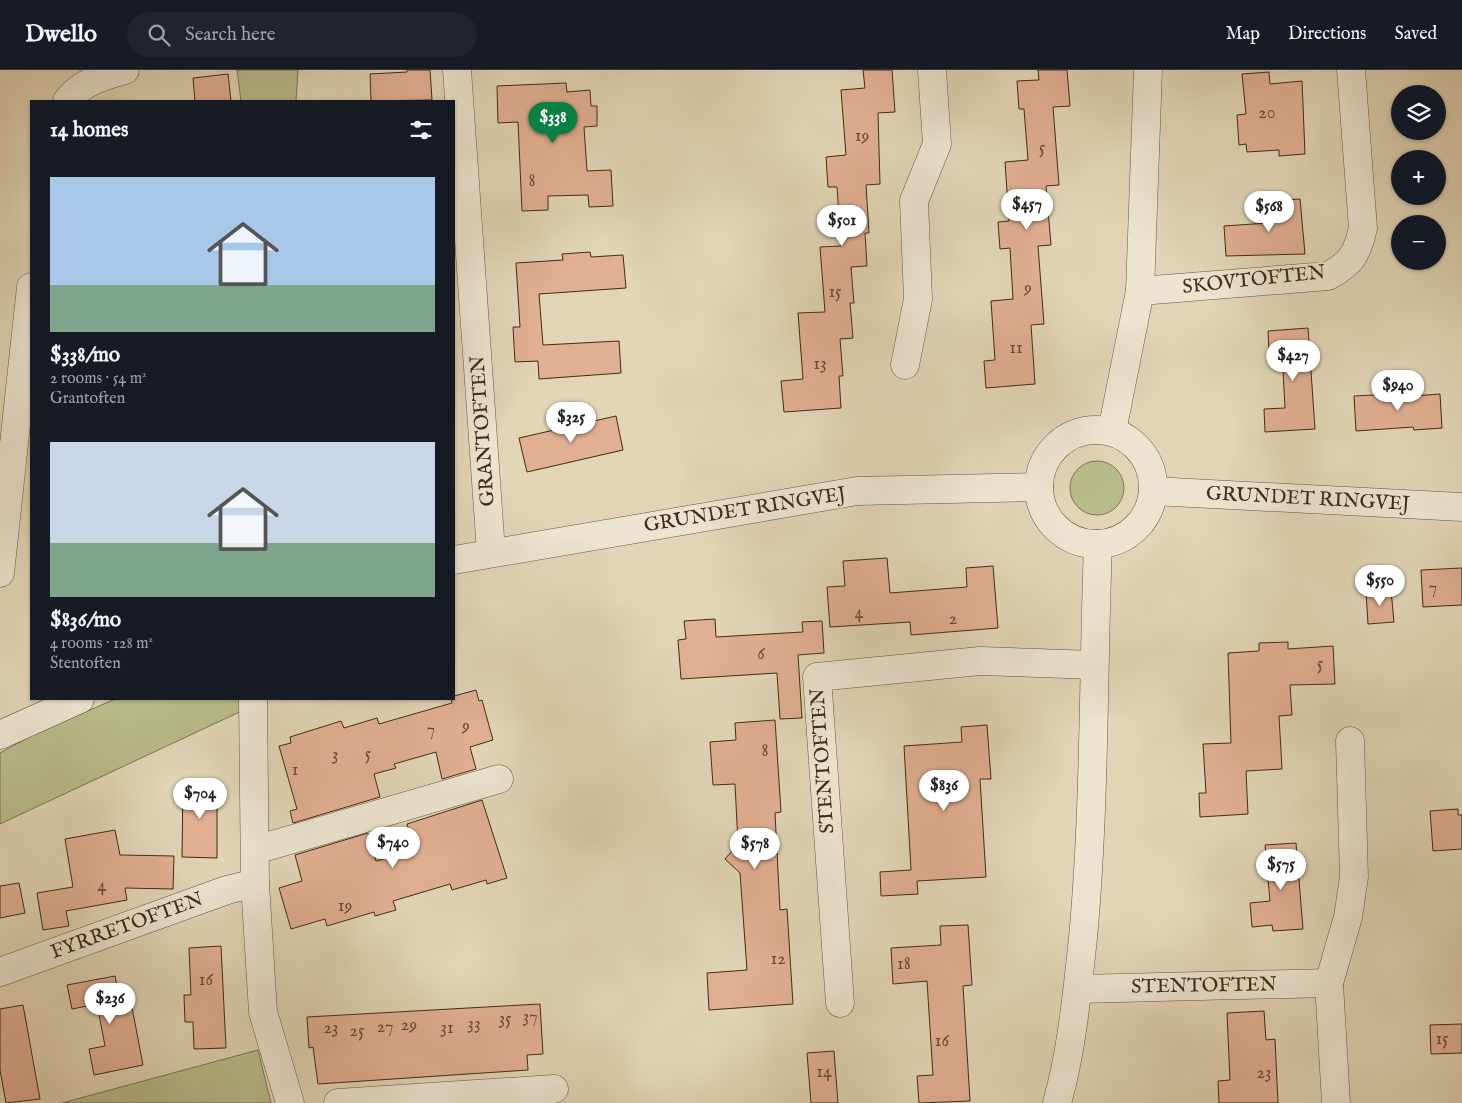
<!DOCTYPE html>
<html lang="en">
<head>
<meta charset="utf-8">
<style>
	:root { --surface:#171b24; --page:#20242c; --text:#f1f3f6; --muted:#9ea1a6; --line:#363941; --accent:#0b8043 }
	body { margin:0; font-family:"IM FELL English",serif; background:var(--page); color:var(--text); height:100vh; display:flex; flex-direction:column; font-size:19px; white-space:nowrap }
	* { box-sizing:border-box; margin:0 }
	p { font-size:16px; color:var(--muted) }
	.icon { flex:none; width:28px; height:28px; fill:none; stroke:currentColor; stroke-width:2; stroke-linecap:round; stroke-linejoin:round }
	.map { position:relative; flex:1; overflow:hidden }
	.sheet { position:absolute; left:30px; top:30px; width:425px; height:600px; display:flex; flex-direction:column; background:var(--surface); border-radius:0px; box-shadow:0 1px 4px #0004 }
	.sheet>* { flex:none }
	.tools { position:absolute; left:1391px; top:15px; display:grid; gap:10px }
	.tools a { display:grid; place-items:center; width:55px; height:55px; border-radius:50%; background:var(--surface); box-shadow:0 1px 4px #0004; font-size:25px }
	.price { position:absolute; translate:-50% -42px; padding:0 11px; border-radius:18px; background:#fff; color:#222; font-size:16px; line-height:32px; filter:drop-shadow(0 1px 2px #0008) }
	.price::after { content:''; position:absolute; left:50%; top:30px; width:15px; height:11px; margin-left:-8px; background:inherit; clip-path:polygon(0 0,100% 0,50% 100%) }
	.price.selected { background:var(--accent); color:#fff }
	ul { padding:0; list-style:none }
	li { display:grid; align-content:center; gap:10px; height:265px; padding:0 20px }
	li span { display:grid; place-items:center; height:155px; border-radius:0px; color:#555 }
	li>.icon { margin-inline-start:auto }
	span .icon { width:90px; height:90px; fill:#fffc; stroke-width:1 }
	li b { font-size:21px }
	h2 { display:flex; justify-content:space-between; align-items:center; height:60px; padding:0 20px; font-size:21px }
	header { display:flex; align-items:center; gap:30px; box-sizing:border-box; height:70px; padding:0 25px; background:var(--surface); border-bottom:1px solid var(--line) }
	header strong { font-size:24px }
	nav { display:flex; gap:28px; margin-inline-start:auto; font-size:18px }
	.search { width:350px; height:45px; background:var(--page); display:flex; align-items:center; gap:12px; box-sizing:border-box; padding:0 18px; border-radius:28px; color:var(--muted); font-size:19px }
	.map>svg:first-child { display:block }
	.green { fill:#b8bc8b; stroke:#7c7452 }
	.building { fill:#e1af92; stroke:#412b19 }
	.lines { fill:none; stroke-linecap:round; stroke-linejoin:round }
	.minor-casing { stroke:#695640; stroke-width:29 }
	.minor { stroke:#ece4d0; stroke-width:28 }
	.labels { text-anchor:middle; dominant-baseline:central; stroke-width:4; stroke-linejoin:round; paint-order:stroke }
	.number-label { font-size:18px; fill:#694c37 }
	.street-label { font-size:20px; fill:#412b19; stroke:#ece4d0 }
</style>
</head>
<body>
<header>
<strong>Dwello</strong>
<div class="search"><svg class="icon" aria-label="search" viewBox="0 0 24 24"><circle cx="10" cy="10" r="6"/><path d="M15 15l6 6"/></svg>Search here</div>
<nav><a>Map</a><a>Directions</a><a>Saved</a></nav>
</header>
<div class="map">
<svg width="1462" height="1033" viewBox="0 0 1462 1033">
	<rect width="100%" height="100%" fill="#e1d5b6"/>
	<filter id="stains"><feTurbulence type="fractalNoise" baseFrequency=".004" numOctaves="4"/><feColorMatrix values="0 0 0 0 .2 0 0 0 0 .09 0 0 0 0 .02 0 0 0 .5 -.17"/></filter>
	<radialGradient id="worn" r=".72"><stop offset=".6" stop-color="#630" stop-opacity="0"/><stop offset="1" stop-color="#630" stop-opacity=".3"/></radialGradient>
	<!-- green -->
	<g class="green">
		<path d="M237,0h61l-2,31h-55z"/>
		<circle cx="1097" cy="418" r="27"/>
		<path d="M115,629h130l1,10 -246,115v-71l31,-17z"/>
		<path d="M258,980l13,53h-209z"/>
	</g>
	<!-- building -->
	<g class="building">
		<path d="M407,0h23l2,30 -61,1 -1,-27 37,-2z"/>
		<path d="M863,0h29l3,42 -17,1 2,71 -14,1 3,48h-4l2,33 -16,1 3,36h-4l3,35 -13,1 3,37h-4l2,32 -57,4 -3,-31 22,-2 -5,-66 27,-1 -5,-65 21,-1 -4,-59h-9l-2,-30 20,-2 -5,-65 24,-2z"/>
		<path d="M1038,0h29l3,36 -17,1 6,78 -13,1 5,59 -13,1 6,78 -13,1 4,59 -49,4 -2,-27 11,-1 -4,-59 22,-2 -3,-51 -10,1 -2,-27 11,-1 -4,-59 23,-2 -4,-51h-5l-2,-28 22,-1z"/>
		<path d="M1269,2l1,12 32,-3 3,73 -26,2v-6l-32,2 -1,-8 -7,1 -2,-30 9,-1 -4,-40z"/>
		<path d="M228,4l3,27h-36l-2,-23z"/>
		<path d="M566,13l1,9 23,-2 1,16h6v20l-13,1 3,44 24,-1 2,36 -24,1 -1,-12 -40,1v14l-26,1 -4,-89 -20,1 -1,-37z"/>
		<path d="M1300,129l5,55 -79,2 -2,-30 44,-3 -1,-22z"/>
		<path d="M590,182l1,5 32,-2 3,33 -87,6 4,51 76,-4 2,32 -82,6 -1,-18 -23,1 -2,-35h7l-4,-64 47,-3 -1,-6z"/>
		<path d="M1308,258l7,101 -50,3 -1,-23 21,-1 -3,-56 -13,1 -1,-22z"/>
		<path d="M1413,323l1,3 26,-2 2,34 -28,2 -1,-3 -57,4 -2,-35z"/>
		<path d="M616,346l7,34 -96,22 -8,-34z"/>
		<path d="M887,488l3,35 77,-6 -1,-19 27,-2 5,62 -87,7 -1,-13 -80,5 -3,-40 18,-1 -2,-25z"/>
		<path d="M1462,498v37l-39,2 -2,-37z"/>
		<path d="M1391,520l3,32 -26,2 -2,-32z"/>
		<path d="M715,549l1,18 87,-5 -1,-10 20,-1 2,32 -26,2 4,63 -22,1 -3,-46 -96,6 -3,-39 8,-1 -2,-18z"/>
		<path d="M1288,572v7l45,-3 2,38 -45,1 2,30 -13,1 3,53 -36,2 2,43 -48,3 -1,-24h7l-3,-49 28,-1 -3,-90 31,-2v-8z"/>
		<path d="M476,620l3,11 3,-1 11,40 -23,7 6,22 -34,10 -6,-27 -42,12 2,4 -22,6 6,23 -87,26 -3,-12 7,-2 -18,-63 12,-3 -1,-6 51,-16 3,7 33,-10 2,6 73,-21 -1,-4h3v-3z"/>
		<path d="M775,650l6,92 -6,1 5,97 7,-1 6,95 -84,6 -2,-37 40,-3 -7,-97 -15,-14 13,-15 -3,-60 -22,1 -3,-43 26,-2 -1,-17z"/>
		<path d="M987,655l4,54h-11l6,98 -69,4 1,13 -37,2 -1,-24 31,-2 -7,-124 58,-4 -1,-15z"/>
		<path d="M183,711l34,1v76l-35,-1z"/>
		<path d="M482,730l25,78 -20,6 -1,-4 -34,10 -2,-6 -57,17 3,9 -21,6 -1,-4 -47,14 -2,-7 -34,10 -12,-41 23,-7 -7,-26 73,-22 8,28 38,-11 -7,-26z"/>
		<path d="M1458,739v6h4v34l-29,2 -3,-40z"/>
		<path d="M115,760l5,25 54,1 -1,33 -48,-1 2,12 -61,11 3,15 -26,4 -6,-37 36,-6 -8,-48z"/>
		<path d="M1296,773l7,86 -30,2 -1,-6 -20,2 -2,-24 20,-2 -5,-56z"/>
		<path d="M19,813l6,30 -25,5v-32z"/>
		<path d="M968,855l4,60 -9,1 7,115 -51,2 -2,-27 16,-1 -6,-94 -34,3 -2,-36 50,-3 -1,-19z"/>
		<path d="M221,876l5,102 -32,1 -1,-27h-8l-1,-27h7l-2,-47z"/>
		<path d="M115,906l4,23 11,-2 13,68 -49,10 -5,-26 16,-3 -8,-42 -25,5 -5,-24z"/>
		<path d="M540,934l3,50 -16,1 1,15 -210,14 -5,-37 -4,1 -2,-31z"/>
		<path d="M23,935l17,94 -34,4 -6,-33v-61z"/>
		<path d="M1264,941l2,29 9,-1 3,64h-59l-1,-22 12,-1 -3,-67z"/>
		<path d="M1462,954v29l-31,1 -1,-29z"/>
		<path d="M834,981l4,52h-27l-4,-50z"/>
	</g>
	<g class="lines">
		<defs>
			<g id="minor">
				<path d="M457,0l34,482"/>
				<path d="M67,31c14,-19 37,-25 58,-31"/>
				<path d="M1140,221l188,-15c24,-13 29,-22 35,-48l-12,-158"/>
				<path d="M905,295l13,-66 -4,-98 23,-57 -5,-74"/>
				<circle cx="1096" cy="417" r="57"/>
				<path d="M1112,361l28,-140 8,-221"/>
				<path d="M1153,421l309,16"/>
				<path d="M454,490l403,-69 182,-4"/>
				<path d="M0,503l31,-286"/>
				<path d="M253,629l2,184 8,129 27,91"/>
				<path d="M0,665l80,-36"/>
				<path d="M255,780l244,-71"/>
				<path d="M0,902l227,-82 28,-7"/>
				<path d="M1078,919l251,-6"/>
				<path d="M840,933l-23,-326 163,-16 114,4"/>
				<path d="M338,1033l216,-14"/>
				<path d="M1057,1033c15,-53 20,-110 26,-165 12,-131 10,-263 15,-394"/>
				<path d="M1336,1033l-7,-120 19,-66 6,-40 -4,-136"/>
			</g>
		</defs>
		<!-- minor casing -->
		<use href="#minor" class="minor-casing"/>
		<!-- minor -->
		<use href="#minor" class="minor"/>
	</g>
	<g class="labels">
		<!-- number labels -->
		<g class="number-label">
			<text x="1267" y="43">20</text>
			<text x="862" y="66">19</text>
			<text x="1042" y="78">5</text>
			<text x="532" y="111">8</text>
			<text x="1028" y="218">9</text>
			<text x="835" y="222">15</text>
			<text x="1016" y="278">11</text>
			<text x="820" y="294">13</text>
			<text x="1433" y="518">7</text>
			<text x="859" y="543">4</text>
			<text x="953" y="549">2</text>
			<text x="761" y="584">6</text>
			<text x="1320" y="594">5</text>
			<text x="466" y="656">9</text>
			<text x="431" y="660">7</text>
			<text x="765" y="681">8</text>
			<text x="368" y="684">5</text>
			<text x="335" y="685">3</text>
			<text x="295" y="700">1</text>
			<text x="102" y="816">4</text>
			<text x="345" y="836">19</text>
			<text x="778" y="889">12</text>
			<text x="904" y="894">18</text>
			<text x="206" y="910">16</text>
			<text x="530" y="947">37</text>
			<text x="505" y="949">35</text>
			<text x="474" y="954">33</text>
			<text x="409" y="955">29</text>
			<text x="385" y="957">27</text>
			<text x="331" y="958">23</text>
			<text x="447" y="958">31</text>
			<text x="357" y="961">25</text>
			<text x="1442" y="969">15</text>
			<text x="942" y="971">16</text>
			<text x="824" y="1002">14</text>
			<text x="1264" y="1003">23</text>
		</g>
		<!-- street labels -->
		<g class="street-label">
			<text transform="translate(1254 210) rotate(-6)">SKOVTOFTEN</text>
			<text transform="translate(483 361) rotate(-94)">GRANTOFTEN</text>
			<text transform="translate(1308 429) rotate(3)">GRUNDET RINGVEJ</text>
			<text transform="translate(745 440) rotate(-9)">GRUNDET RINGVEJ</text>
			<text transform="translate(823 691) rotate(-94)">STENTOFTEN</text>
			<text transform="translate(127 856) rotate(-20)">FYRRETOFTEN</text>
			<text transform="translate(1204 916) rotate(-1)">STENTOFTEN</text>
		</g>
	</g>
	<rect width="100%" height="100%" filter="url(#stains)"/>
	<rect width="100%" height="100%" fill="url(#worn)"/>
</svg>
<div class="tools">
<a><svg class="icon" aria-label="layers" viewBox="0 0 24 24"><path d="M12 4l9 5-9 5-9-5zM3 14l9 5 9-5"/></svg></a>
<a>+</a>
<a>−</a>
</div>
<b class="price selected" style="left:553px;top:74px">$338</b>
<b class="price" style="left:1027px;top:161px">$457</b>
<b class="price" style="left:1269px;top:163px">$568</b>
<b class="price" style="left:842px;top:177px">$501</b>
<b class="price" style="left:1293px;top:312px">$427</b>
<b class="price" style="left:1398px;top:342px">$940</b>
<b class="price" style="left:571px;top:374px">$325</b>
<b class="price" style="left:1380px;top:537px">$550</b>
<b class="price" style="left:944px;top:742px">$836</b>
<b class="price" style="left:200px;top:750px">$704</b>
<b class="price" style="left:393px;top:799px">$740</b>
<b class="price" style="left:755px;top:800px">$578</b>
<b class="price" style="left:1281px;top:821px">$575</b>
<b class="price" style="left:110px;top:955px">$236</b>
<section class="sheet">
<h2>14 homes<svg class="icon" aria-label="filters" viewBox="0 0 24 24"><path d="M4 7h16M4 17h16"/><circle cx="9" cy="7" r="2"/><circle cx="15" cy="17" r="2"/></svg></h2>
<ul>
<li><span style="background:linear-gradient(#a9c7e8 70%,#7fa58c 0)"><svg class="icon" aria-label="home" viewBox="0 0 24 24"><path d="M3 11l9-7 9 7M6 9v11h12V9"/></svg></span><div><b>$338/mo</b><p>2 rooms · 54 m²</p><p>Grantoften</p></div></li>
<li><span style="background:linear-gradient(#c9d6e8 65%,#7fa58c 0)"><svg class="icon" aria-label="home" viewBox="0 0 24 24"><path d="M3 11l9-7 9 7M6 9v11h12V9"/></svg></span><div><b>$836/mo</b><p>4 rooms · 128 m²</p><p>Stentoften</p></div></li>
</ul>
</section>
</div>
</body>
</html>
